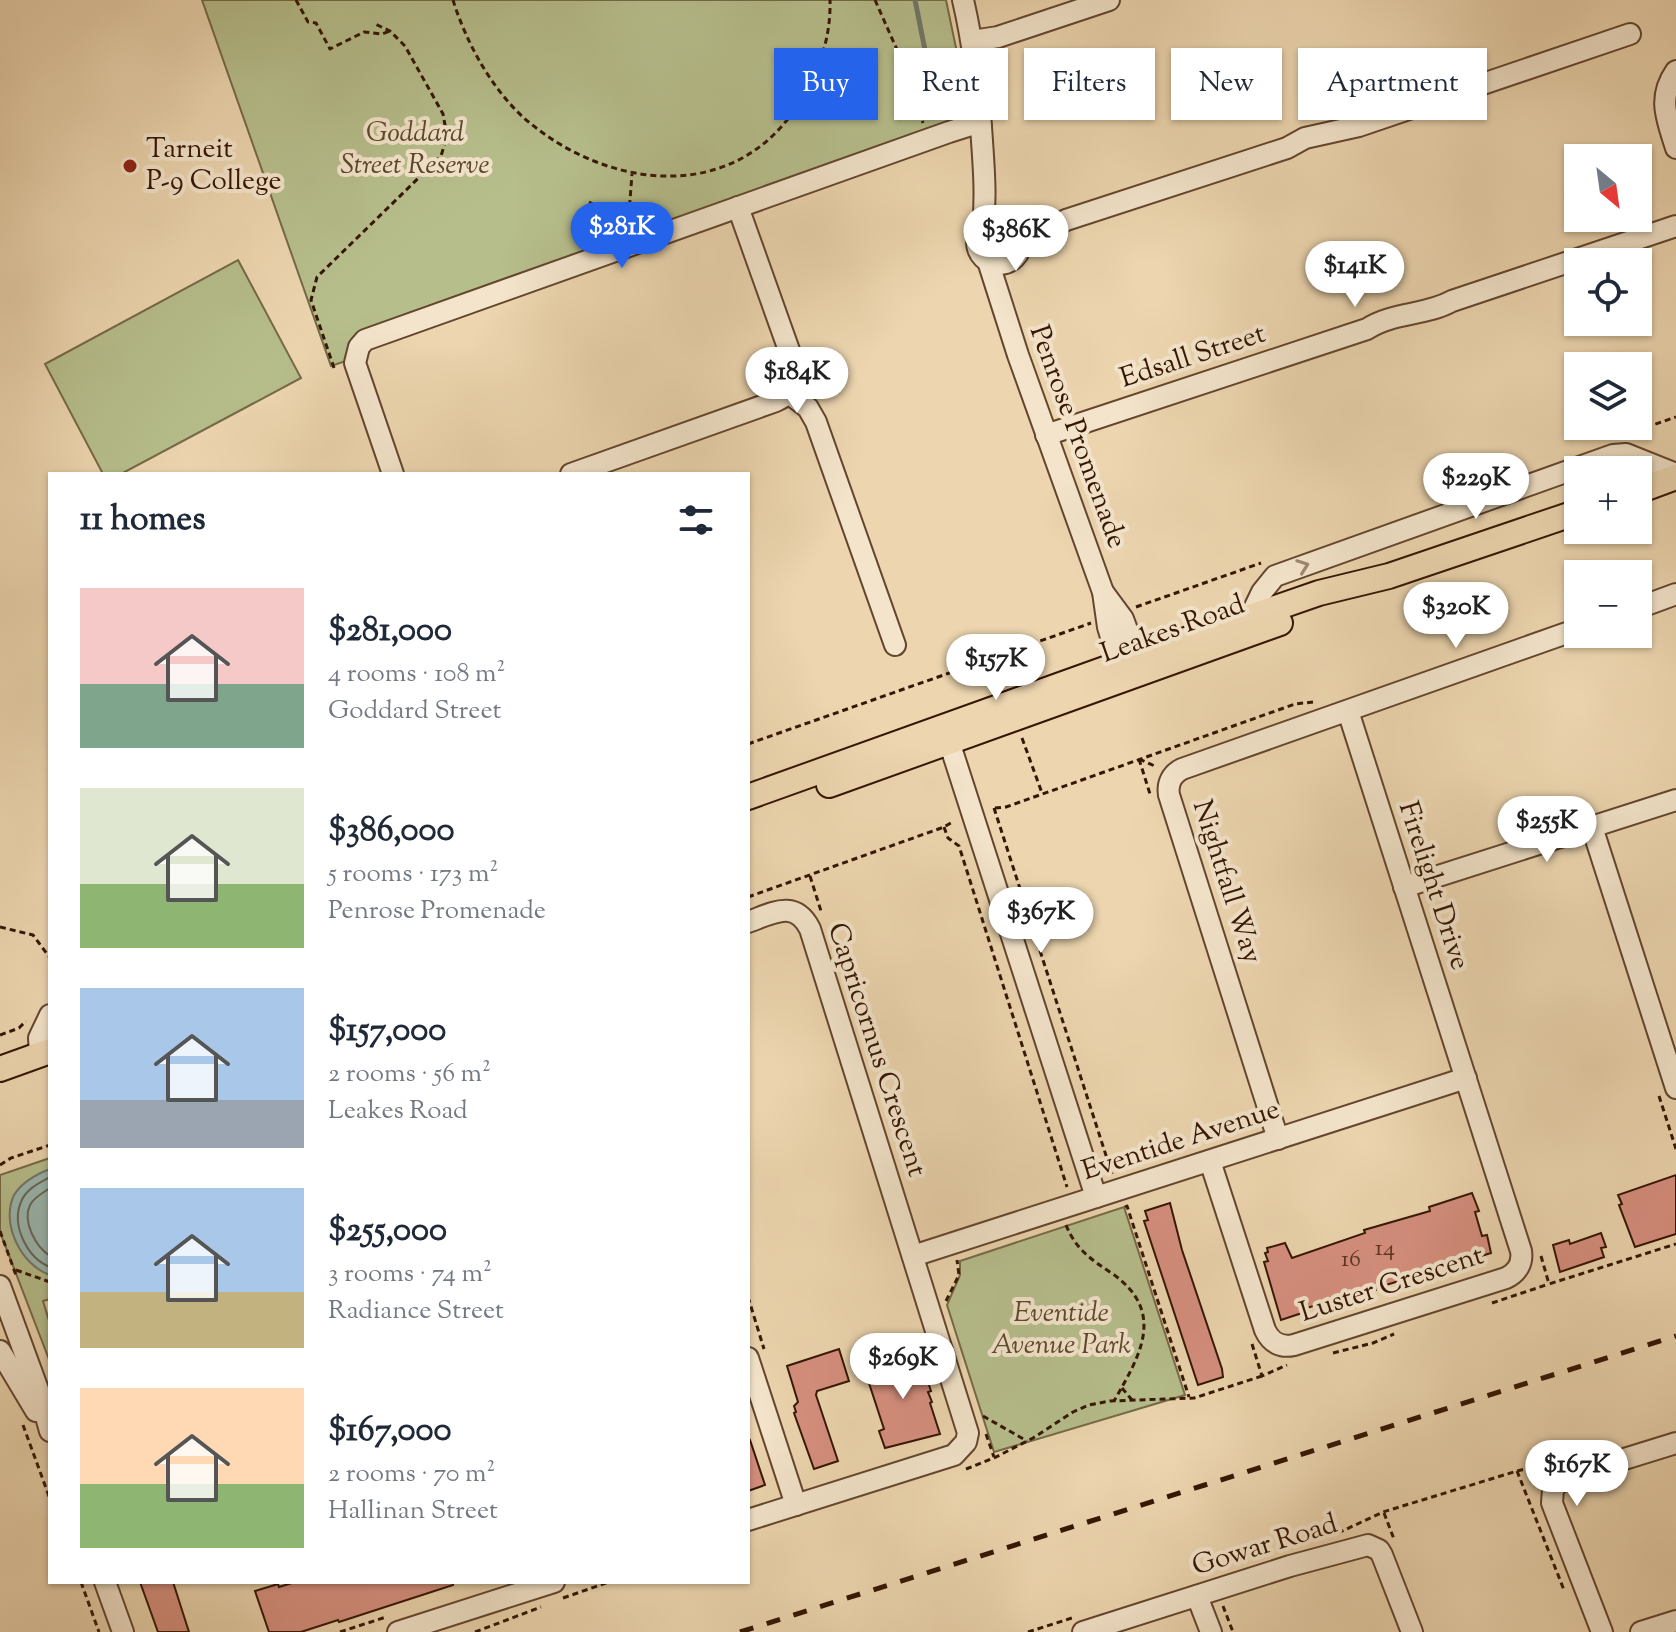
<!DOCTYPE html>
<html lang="en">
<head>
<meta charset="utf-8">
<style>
	:root { --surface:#fff; --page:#f6f6f7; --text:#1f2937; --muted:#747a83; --accent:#2563eb }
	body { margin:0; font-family:"Sorts Mill Goudy",serif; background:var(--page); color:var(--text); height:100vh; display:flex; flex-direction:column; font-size:30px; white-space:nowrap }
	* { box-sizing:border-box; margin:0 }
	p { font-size:26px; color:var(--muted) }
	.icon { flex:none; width:44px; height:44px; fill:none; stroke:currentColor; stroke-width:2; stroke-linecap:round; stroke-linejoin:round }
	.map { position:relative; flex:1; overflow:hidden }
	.details { position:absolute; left:48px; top:472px; width:702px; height:1112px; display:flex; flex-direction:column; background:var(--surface); border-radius:0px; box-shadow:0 2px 6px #0004 }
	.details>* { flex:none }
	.top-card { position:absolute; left:774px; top:48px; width:760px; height:72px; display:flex; gap:16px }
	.needle { width:52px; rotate:151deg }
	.buttons { position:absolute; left:1564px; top:144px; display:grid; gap:16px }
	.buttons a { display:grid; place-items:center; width:88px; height:88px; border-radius:0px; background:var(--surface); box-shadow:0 2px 6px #0004; font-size:40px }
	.price { position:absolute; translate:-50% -68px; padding:0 18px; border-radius:28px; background:#fff; color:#222; font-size:26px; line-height:52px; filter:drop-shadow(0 2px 4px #0008) }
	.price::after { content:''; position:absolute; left:50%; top:48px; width:24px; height:18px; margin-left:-12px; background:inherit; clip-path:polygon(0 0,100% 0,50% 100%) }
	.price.on { background:var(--accent); color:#fff }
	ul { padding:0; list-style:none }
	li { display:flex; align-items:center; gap:24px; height:200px; padding:0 32px }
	li span { display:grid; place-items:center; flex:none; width:224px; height:160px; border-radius:0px; color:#555 }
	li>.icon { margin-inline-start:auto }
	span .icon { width:96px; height:96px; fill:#fffc; stroke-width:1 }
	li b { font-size:34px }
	h2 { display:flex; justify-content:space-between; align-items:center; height:96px; padding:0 32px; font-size:34px }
	.tag { padding:0 28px; border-radius:0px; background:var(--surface); box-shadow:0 2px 6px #0004; font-size:28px; line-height:72px }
	.tag.on { background:var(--accent); color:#fff }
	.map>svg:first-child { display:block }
	.green { fill:#b6be8c; stroke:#766a48; stroke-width:2 }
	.water { fill:#9ab8b1; stroke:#72776b; stroke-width:2 }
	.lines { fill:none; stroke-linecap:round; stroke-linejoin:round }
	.shore { stroke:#68675a; stroke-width:2 }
	.stream { stroke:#72776b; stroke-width:5 }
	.building { fill:#d68f7f; stroke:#351603; stroke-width:2 }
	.minor-casing { stroke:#63462e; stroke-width:24 }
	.major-casing { stroke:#351603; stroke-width:28 }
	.path { stroke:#351603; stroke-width:3; stroke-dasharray:6 4; stroke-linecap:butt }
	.minor { stroke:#f3e4cb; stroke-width:20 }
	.major { stroke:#ecd5af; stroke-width:24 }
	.rail { stroke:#351603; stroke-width:5; stroke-dasharray:14 14; stroke-linecap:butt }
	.oneway { stroke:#9e8771 }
	.poi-dot { fill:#8f2418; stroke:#f3e4cb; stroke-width:3 }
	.labels { text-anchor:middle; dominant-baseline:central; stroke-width:8; stroke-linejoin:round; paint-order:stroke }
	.number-label { font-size:24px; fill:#5d3422 }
	.park-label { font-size:28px; font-style:italic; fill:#5c482c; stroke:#f3e4cb }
	.poi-label { font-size:28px; fill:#351603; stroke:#f3e4cb; text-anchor:start }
	.street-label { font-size:28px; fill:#351603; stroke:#f3e4cb }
</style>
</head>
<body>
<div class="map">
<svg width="1676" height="1632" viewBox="0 0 1676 1632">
	<rect width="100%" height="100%" fill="#ecd5af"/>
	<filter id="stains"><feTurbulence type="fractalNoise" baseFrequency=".0025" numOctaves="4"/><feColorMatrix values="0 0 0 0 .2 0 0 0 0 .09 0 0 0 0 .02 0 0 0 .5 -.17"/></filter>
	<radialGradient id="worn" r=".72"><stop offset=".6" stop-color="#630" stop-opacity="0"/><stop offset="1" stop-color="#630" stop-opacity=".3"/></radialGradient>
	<!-- green -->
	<g class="green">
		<path d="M202,0h744l18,86 5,6c1,15 -4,22 -17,28l-589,210 -14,13 -3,18 -15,5z"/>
		<path d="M238,260l63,118 -180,96h-18l-58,-110z"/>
		<path d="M50,1158v141l-7,2 7,23v38l-50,-130v-57z"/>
		<path d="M1124,1207l61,188 -191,57 -47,-147 13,-30v-14z"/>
	</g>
	<!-- water -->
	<path class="water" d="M50,1169v106c-28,-9 -50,-51 -36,-80 8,-13 23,-21 36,-26z"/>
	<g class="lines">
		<!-- shore -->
		<g class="shore">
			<path d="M50,1177c-11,6 -24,12 -29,25 -10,23 6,56 29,65"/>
			<path d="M50,1188c-7,5 -16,9 -20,17 -8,17 6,42 20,51"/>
		</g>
		<!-- stream -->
		<path class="stream" d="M915,0l17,85"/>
	</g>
	<!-- building -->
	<g class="building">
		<path d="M1676,1175v59l-41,13 -16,-42 3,-1 -4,-9z"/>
		<path d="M1472,1193l7,18 -4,1 7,24 5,-1 4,18 -115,35v2l-19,6 -1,-5 -49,17 1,3 -27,9 -17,-58 4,-1 -3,-8 3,-1 -1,-4 18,-5 7,15 73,-25 -1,-3 66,-19 -1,-4z"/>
		<path d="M1170,1203l12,47 40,119 1,8 -25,8 -54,-164 4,-1 -3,-9z"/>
		<path d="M1601,1233l5,14 -5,1 3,9 -44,15 -7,-27 16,-5 1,4z"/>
		<path d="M839,1349l10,32 -32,10 -1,4 22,66 -24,8 -20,-56 2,-1 -2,-6 4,-4 -11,-36z"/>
		<path d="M915,1354l4,1 12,36 -3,1 4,10 -2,1 10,31 -55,14 -6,-17 5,-2 -19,-58z"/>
		<path d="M750,1440l15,45 -17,6v-50z"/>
		<path d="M140,1582h33l16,50h-31z"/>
		<path d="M295,1582h158v3l-114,37 -1,-2 -37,12h-32l-14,-41 23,-7 1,3z"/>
	</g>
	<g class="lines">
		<defs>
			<g id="minor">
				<path d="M963,0c11,47 16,92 19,141 2,28 4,57 1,86"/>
				<path d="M972,41l26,-4 111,-37"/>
				<path d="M1676,71c-19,27 -9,48 0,77"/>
				<circle cx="999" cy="242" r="22"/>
				<path d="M1021,247l45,-27 221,-72 18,-10 54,-12 271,-92"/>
				<path d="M988,261l30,94 85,237 5,35 15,49"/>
				<path d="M790,394l18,14 8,14 79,223"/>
				<path d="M1046,435l321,-106c26,-17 58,-13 85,-28l224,-75"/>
				<path d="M393,474l-38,-111 4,-16 6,-7 584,-208 22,-7 10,2"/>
				<path d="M571,474l205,-73c15,-7 22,-16 19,-34l-57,-160"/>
				<path d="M1103,592l20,27 19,51"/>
				<path d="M1638,608l38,-14"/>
				<path d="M1250,617l12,-25 13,-16 338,-121 13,-1 50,20"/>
				<path d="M945,729l151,468"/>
				<path d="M1592,827l84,261"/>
				<path d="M1404,887l272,-87"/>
				<path d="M748,922c25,-9 47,-23 62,7l158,504 -2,9 -12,13 -206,65"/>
				<path d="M40,1055l-1,-17 11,-23"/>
				<path d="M1278,1139l-109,-344c-2,-12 3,-21 13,-26l396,-140"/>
				<path d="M1210,1161l55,169c6,13 16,18 29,15l212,-67c11,-5 17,-15 15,-27l-173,-540"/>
				<path d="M913,1256l553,-178"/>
				<path d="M0,1286l40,109 10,36"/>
				<path d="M0,1351l36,60"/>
				<path d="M748,1358l48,147"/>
				<path d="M105,1582l18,50"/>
				<path d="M1197,1596l14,36"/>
				<path d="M398,1632l156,-50"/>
				<path d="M1083,1632l207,-66 78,-21 11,5 3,5 30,77"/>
				<path d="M1602,1632l-50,-129 1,-14 10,-11 113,-35"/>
				<path d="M1641,1632l35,-11"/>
			</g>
			<g id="major">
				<path d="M1638,491l38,-14"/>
				<path d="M829,785l451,-162"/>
				<path d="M748,797l502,-180 69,-24 70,-17 189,-64"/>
				<path d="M0,1069l50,-18"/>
			</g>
		</defs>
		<!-- minor casing -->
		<use href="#minor" class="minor-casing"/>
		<!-- major casing -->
		<use href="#major" class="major-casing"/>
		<!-- path -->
		<g class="path">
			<path d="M296,0l12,22 8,1 14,26 34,-17 18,2 8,-3"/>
			<path d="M453,0c13,42 38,88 71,118 82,72 211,88 275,-15 20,-31 32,-65 31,-103"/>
			<path d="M875,0l23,52 25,71"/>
			<path d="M589,202l27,14 10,-1"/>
			<path d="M628,226l4,-52"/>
			<path d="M334,368l-23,-68 6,-23 124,-121 6,-20 -4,-22 -38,-68 -15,-15 -15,-7"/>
			<path d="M1627,434l49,-17"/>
			<path d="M1136,607l125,-44"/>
			<path d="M1591,643l24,-9"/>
			<path d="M988,660l8,23 4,1"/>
			<path d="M1022,738l20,55"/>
			<path d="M748,744l343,-121"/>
			<path d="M1139,759l11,35"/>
			<path d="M1139,759l18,8"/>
			<path d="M994,808l118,366"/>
			<path d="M995,808l11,-1 289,-103 18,-2"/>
			<path d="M944,827l4,11 11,8 108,341"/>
			<path d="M810,876l11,35"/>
			<path d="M748,897l196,-70 10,-6"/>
			<path d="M0,927l33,8 17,23"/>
			<path d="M0,1035l19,-7 7,-7"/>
			<path d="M1659,1096l17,53"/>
			<path d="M0,1165l11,-7 39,-13"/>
			<path d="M1125,1207l2,-1 62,191"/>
			<path d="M1066,1225c10,25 26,35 47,49 54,39 26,83 1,127"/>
			<path d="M0,1231l17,47"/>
			<path d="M1541,1256l8,28 127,-40"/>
			<path d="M16,1270l34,12"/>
			<path d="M748,1297l16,52"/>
			<path d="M946,1301l13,-26 -2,-15"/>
			<path d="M1492,1303l57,-19"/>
			<path d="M1252,1344l10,32 25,-11"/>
			<path d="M1333,1353l40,-10 21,-9"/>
			<path d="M1122,1388l10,12"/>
			<path d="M983,1416l44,25"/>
			<path d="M23,1425l27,74"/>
			<path d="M986,1434l8,23"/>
			<path d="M966,1469l30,-12 37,-19 40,-26 16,-7 21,-4 84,-3 68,-22"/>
			<path d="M1517,1471l47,119"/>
			<path d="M1384,1513l10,26"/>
			<path d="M1338,1533l45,-21 134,-41 34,-8"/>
			<path d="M81,1582l18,50"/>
			<path d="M563,1598l46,-16"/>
			<path d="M1223,1606l10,26"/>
			<path d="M340,1632l46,-15"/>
			<path d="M475,1632l66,-25"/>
			<path d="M1028,1632l44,-14"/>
		</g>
		<!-- minor -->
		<use href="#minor" class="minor"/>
		<!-- major -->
		<use href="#major" class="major"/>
		<!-- rail -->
		<path class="rail" d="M740,1632l936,-296"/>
	</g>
	<!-- one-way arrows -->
	<defs><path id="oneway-chevron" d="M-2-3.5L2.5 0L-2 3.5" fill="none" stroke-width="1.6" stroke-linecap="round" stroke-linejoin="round" transform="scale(2)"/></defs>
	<use class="oneway" href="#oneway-chevron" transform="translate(1303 566) rotate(-20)"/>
	<!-- markers -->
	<circle class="poi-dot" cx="130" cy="166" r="8"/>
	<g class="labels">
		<!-- number labels -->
		<g class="number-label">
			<text x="1385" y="1249">14</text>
			<text x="1351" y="1260">16</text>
		</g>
		<!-- park labels -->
		<g class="park-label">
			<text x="415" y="134">Goddard<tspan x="415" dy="32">Street Reserve</tspan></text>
			<text x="1061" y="1314">Eventide<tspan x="1061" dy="32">Avenue Park</tspan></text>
		</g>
		<!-- poi labels -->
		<g class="poi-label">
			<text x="146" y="150">Tarneit<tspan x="146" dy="32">P-9 College</tspan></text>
		</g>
		<!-- street labels -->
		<g class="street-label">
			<text transform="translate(1193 357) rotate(-18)">Edsall Street</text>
			<text transform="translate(1077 437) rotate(70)">Penrose Promenade</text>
			<text transform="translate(1173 630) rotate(-20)">Leakes Road</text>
			<text transform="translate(1226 882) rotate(72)">Nightfall Way</text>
			<text transform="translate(1433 886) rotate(72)">Firelight Drive</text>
			<text transform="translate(876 1050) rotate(72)">Capricornus Crescent</text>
			<text transform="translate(1181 1141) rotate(-18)">Eventide Avenue</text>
			<text transform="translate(1392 1285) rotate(-18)">Luster Crescent</text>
			<text transform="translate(1265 1546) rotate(-17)">Gowar Road</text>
		</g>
	</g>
	<rect width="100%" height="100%" filter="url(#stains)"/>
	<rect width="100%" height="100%" fill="url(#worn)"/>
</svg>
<div class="buttons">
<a><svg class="needle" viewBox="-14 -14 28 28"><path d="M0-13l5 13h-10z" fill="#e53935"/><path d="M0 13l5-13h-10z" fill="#747a83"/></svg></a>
<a><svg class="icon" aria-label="locate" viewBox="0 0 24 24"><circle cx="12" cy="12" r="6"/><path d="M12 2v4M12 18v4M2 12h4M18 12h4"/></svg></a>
<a><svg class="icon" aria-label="layers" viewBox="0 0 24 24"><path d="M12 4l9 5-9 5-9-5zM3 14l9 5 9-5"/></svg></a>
<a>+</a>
<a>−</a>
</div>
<b class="price on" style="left:622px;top:270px">$281K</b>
<b class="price" style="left:1016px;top:273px">$386K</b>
<b class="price" style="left:1355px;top:309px">$141K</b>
<b class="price" style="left:797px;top:415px">$184K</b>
<b class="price" style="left:1476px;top:521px">$229K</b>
<b class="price" style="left:1456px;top:650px">$320K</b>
<b class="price" style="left:996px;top:702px">$157K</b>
<b class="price" style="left:1547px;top:864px">$255K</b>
<b class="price" style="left:1041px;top:955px">$367K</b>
<b class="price" style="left:903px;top:1401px">$269K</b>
<b class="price" style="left:1577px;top:1508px">$167K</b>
<div class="top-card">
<a class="tag on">Buy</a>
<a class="tag">Rent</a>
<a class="tag">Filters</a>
<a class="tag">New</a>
<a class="tag">Apartment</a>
</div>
<section class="details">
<h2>11 homes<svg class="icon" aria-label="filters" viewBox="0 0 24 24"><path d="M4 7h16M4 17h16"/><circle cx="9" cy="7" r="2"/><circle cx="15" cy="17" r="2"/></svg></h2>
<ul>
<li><span style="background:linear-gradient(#f6c9c9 60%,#7fa58c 0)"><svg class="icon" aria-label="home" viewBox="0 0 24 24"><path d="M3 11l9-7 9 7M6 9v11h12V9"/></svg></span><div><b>$281,000</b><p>4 rooms · 108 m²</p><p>Goddard Street</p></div></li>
<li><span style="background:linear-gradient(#dfe7d0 60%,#8fb573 0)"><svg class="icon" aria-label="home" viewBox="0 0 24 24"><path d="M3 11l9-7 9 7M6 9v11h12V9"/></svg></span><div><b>$386,000</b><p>5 rooms · 173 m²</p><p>Penrose Promenade</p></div></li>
<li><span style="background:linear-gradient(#a9c7e8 70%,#9aa5b1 0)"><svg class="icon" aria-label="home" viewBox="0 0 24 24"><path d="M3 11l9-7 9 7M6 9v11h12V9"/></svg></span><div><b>$157,000</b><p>2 rooms · 56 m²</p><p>Leakes Road</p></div></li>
<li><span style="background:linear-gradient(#a9c7e8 65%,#c2b280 0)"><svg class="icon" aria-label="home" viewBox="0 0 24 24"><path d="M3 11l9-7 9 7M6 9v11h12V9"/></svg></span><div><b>$255,000</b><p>3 rooms · 74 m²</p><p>Radiance Street</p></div></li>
<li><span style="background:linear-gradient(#ffd9b3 60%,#8fb573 0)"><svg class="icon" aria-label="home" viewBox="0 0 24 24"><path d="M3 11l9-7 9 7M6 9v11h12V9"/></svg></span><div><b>$167,000</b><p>2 rooms · 70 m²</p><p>Hallinan Street</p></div></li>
</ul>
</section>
</div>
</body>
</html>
